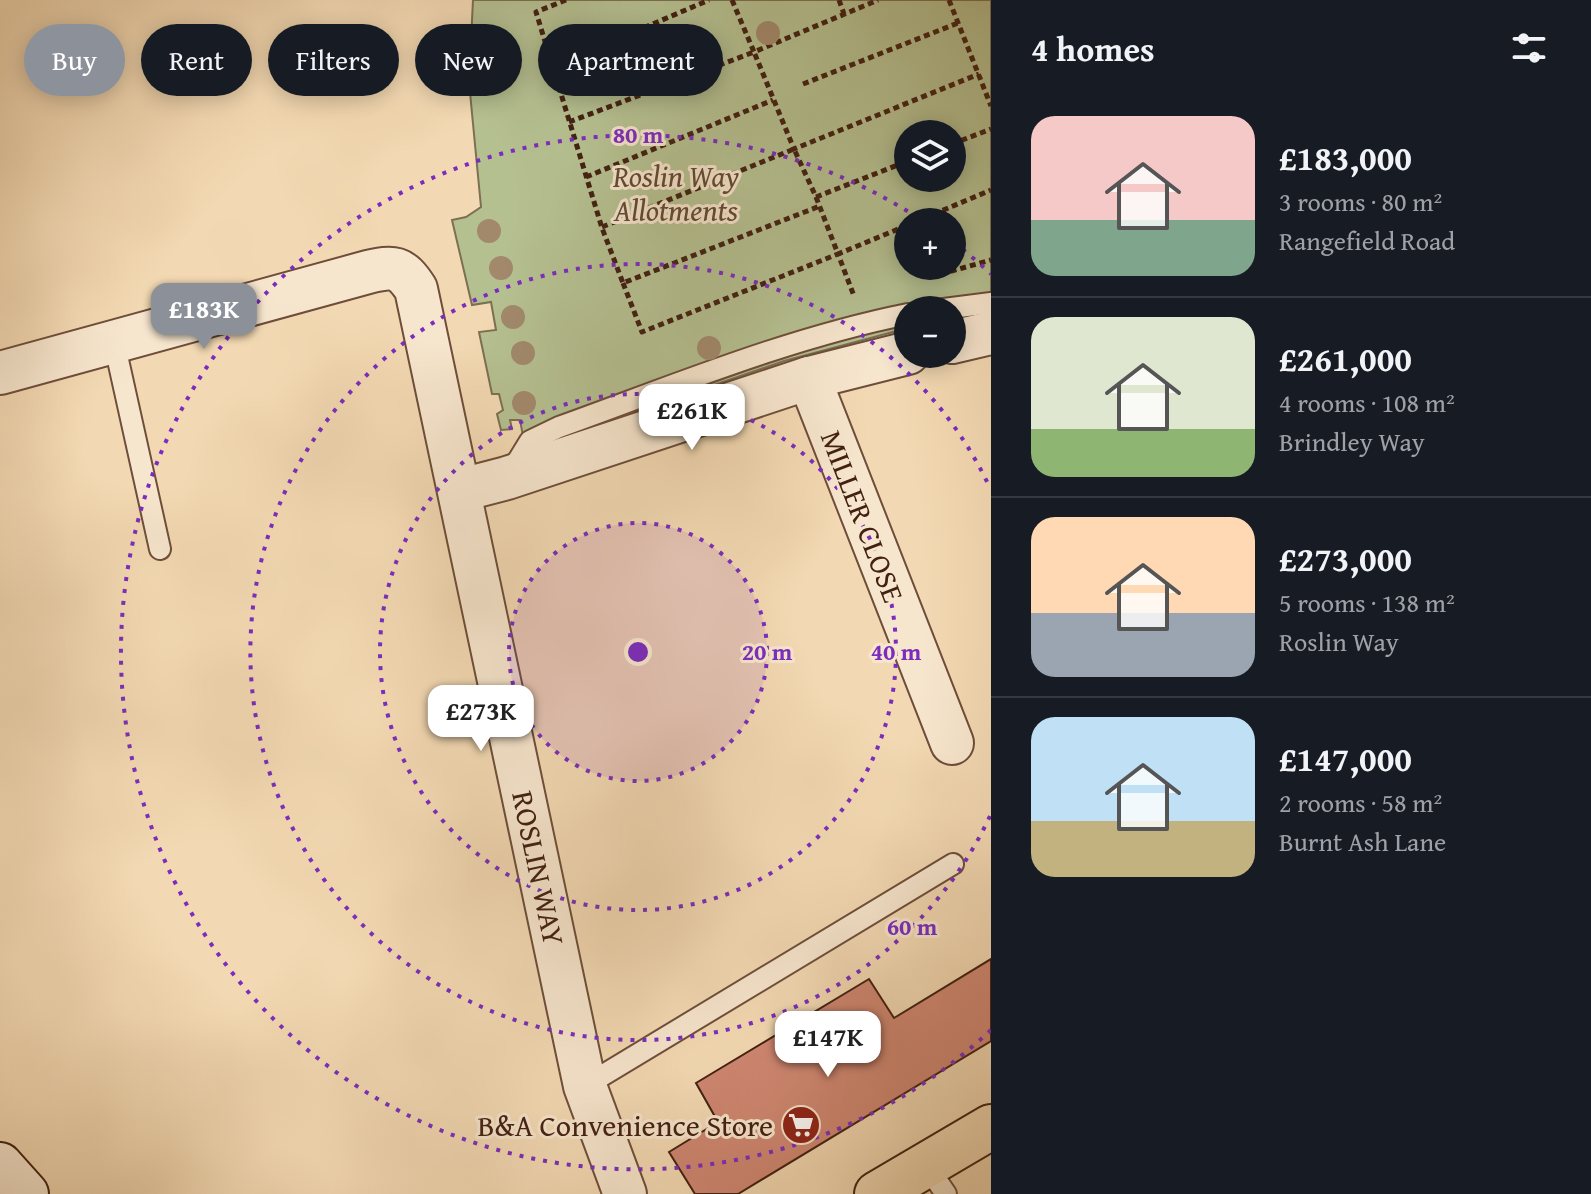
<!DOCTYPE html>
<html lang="en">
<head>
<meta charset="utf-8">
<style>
	:root { --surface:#171b24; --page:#242831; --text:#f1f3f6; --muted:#9ea1a6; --line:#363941; --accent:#8c9099 }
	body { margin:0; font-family:"Gentium Book Plus",serif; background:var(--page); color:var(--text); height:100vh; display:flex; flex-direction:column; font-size:30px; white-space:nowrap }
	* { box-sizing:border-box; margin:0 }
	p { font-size:26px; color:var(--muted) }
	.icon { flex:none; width:44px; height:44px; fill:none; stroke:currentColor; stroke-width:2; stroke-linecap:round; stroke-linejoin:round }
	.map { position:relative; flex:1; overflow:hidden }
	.sheet { display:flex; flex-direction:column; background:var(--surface); width:600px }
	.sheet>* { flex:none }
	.hud { position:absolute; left:24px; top:24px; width:760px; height:72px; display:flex; gap:16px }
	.fabs { position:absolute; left:894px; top:120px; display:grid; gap:16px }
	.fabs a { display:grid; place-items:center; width:72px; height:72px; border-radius:50%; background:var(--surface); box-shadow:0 4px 20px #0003; font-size:40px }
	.price { position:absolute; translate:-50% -68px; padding:0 18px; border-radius:16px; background:#fff; color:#222; font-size:26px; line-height:52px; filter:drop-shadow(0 2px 4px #0008) }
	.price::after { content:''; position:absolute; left:50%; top:48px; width:24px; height:18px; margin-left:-12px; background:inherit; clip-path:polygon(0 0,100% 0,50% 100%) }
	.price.on { background:var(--accent); color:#fff }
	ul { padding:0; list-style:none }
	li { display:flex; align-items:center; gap:24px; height:200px; padding:0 40px }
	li+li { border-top:2px solid var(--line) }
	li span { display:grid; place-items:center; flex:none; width:224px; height:160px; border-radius:24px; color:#555 }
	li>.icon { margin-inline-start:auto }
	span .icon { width:96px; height:96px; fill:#fffc; stroke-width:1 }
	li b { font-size:34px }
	h2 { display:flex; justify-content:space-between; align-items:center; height:96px; padding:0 40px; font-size:34px }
	.tag { padding:0 28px; border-radius:36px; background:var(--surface); box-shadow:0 4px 20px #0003; font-size:28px; line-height:72px }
	.tag.on { background:var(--accent); color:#fff }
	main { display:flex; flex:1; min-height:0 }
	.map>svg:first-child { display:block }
	.green { fill:#b5c091; stroke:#7c7052; stroke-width:2; fill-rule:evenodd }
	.building { fill:#cf8772; stroke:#422012; stroke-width:2 }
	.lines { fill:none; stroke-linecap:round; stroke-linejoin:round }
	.lane-casing { stroke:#6e4e3a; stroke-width:24 }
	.street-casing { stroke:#6e4e3a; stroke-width:46 }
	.secondary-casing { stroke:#422012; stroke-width:48 }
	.primary-casing { stroke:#422012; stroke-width:48 }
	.path { stroke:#422012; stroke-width:5; stroke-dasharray:6 4; stroke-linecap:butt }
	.lane { stroke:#f7e6ce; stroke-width:20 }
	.street { stroke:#f7e6ce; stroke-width:42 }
	.secondary { stroke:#f7e6ce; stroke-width:44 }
	.primary { stroke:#f3d9b3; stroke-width:44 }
	.tree { fill:#a2896c }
	.ring { fill:none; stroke:#7b2cbf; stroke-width:4; stroke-dasharray:4 8 }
	.labels { text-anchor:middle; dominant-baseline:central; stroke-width:6; stroke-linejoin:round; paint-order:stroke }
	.park-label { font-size:30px; font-style:italic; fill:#5f4832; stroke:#f7e6ce }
	.street-label { font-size:30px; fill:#422012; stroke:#f7e6ce }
	.poi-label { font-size:30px; fill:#422012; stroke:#f7e6ce; text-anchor:end }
	.centre { fill:#7b2cbf; stroke:#f7e6ce; stroke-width:4 }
	.ring-label { font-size:24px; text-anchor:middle; font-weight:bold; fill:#7b2cbf; stroke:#f7e6ce; stroke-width:6; stroke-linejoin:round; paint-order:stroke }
</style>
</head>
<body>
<main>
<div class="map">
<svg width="991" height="1194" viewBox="0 0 991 1194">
	<rect width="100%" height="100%" fill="#f3d9b3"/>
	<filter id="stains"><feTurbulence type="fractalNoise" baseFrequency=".0025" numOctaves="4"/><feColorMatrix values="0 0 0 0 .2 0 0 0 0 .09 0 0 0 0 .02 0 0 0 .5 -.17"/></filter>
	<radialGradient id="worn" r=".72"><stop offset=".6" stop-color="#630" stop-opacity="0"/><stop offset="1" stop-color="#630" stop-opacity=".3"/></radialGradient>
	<!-- green -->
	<path class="green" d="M473,0h518v313l-39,7v-10h-44v18l-124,33 -246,85 -15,-10 -3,-16h-10l2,9 -11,1 -4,-16 6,-4 -4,-16h-7l-13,-62 17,-2 -5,-28 -19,3 -20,-85 14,-3 15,-10 -12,-125zM908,134h44v44h-44zM908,222h44v44h-44z"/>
	<!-- building -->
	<path class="building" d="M991,959v82l-253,153h-43l-26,-42 49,-30 -22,-39 173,-104 25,39z"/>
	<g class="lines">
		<defs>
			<g id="lane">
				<path d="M936,310l55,-7"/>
				<path d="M114,342l46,207"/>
				<path d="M511,472l19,-31 29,-14c114,-41 229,-89 349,-113"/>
				<path d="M585,1086l368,-222"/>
				<path d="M926,1165l20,29"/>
			</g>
			<g id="street">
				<path d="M952,342l39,-9"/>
				<path d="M0,373l368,-101c26,-6 33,-6 48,17l169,797 40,108"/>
				<path d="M809,378l143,365"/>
				<path d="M461,490l46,-12 302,-100 99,-25"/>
			</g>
			<path id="secondary" d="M0,1165l26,29"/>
			<path id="primary" d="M877,1194l114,-67"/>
		</defs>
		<!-- lane casing -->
		<use href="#lane" class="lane-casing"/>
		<!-- street casing -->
		<use href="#street" class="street-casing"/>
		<!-- secondary casing -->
		<use href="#secondary" class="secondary-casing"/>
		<!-- primary casing -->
		<use href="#primary" class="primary-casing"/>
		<!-- path -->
		<g class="path">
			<path d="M566,0l-30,12 66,216 21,55 197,-77"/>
			<path d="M732,0l22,52 124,-52"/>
			<path d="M839,0l5,14"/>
			<path d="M949,0l42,106"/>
			<path d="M552,67l157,-67"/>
			<path d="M803,84l155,-61"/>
			<path d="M569,122l185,-70 40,97 185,-75"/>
			<path d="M952,144l39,-15"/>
			<path d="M586,177l187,-77"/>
			<path d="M816,197l22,57 70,-29"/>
			<path d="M915,222l76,-32"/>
			<path d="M602,227l192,-78 22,48 92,-36"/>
			<path d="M941,274l50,-14"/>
			<path d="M623,283l19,49 196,-78 16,42"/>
		</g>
		<!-- lane -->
		<use href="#lane" class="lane"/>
		<!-- street -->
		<use href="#street" class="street"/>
		<!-- secondary -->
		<use href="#secondary" class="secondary"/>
		<!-- primary -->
		<use href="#primary" class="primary"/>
	</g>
	<!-- trees -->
	<g class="tree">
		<circle cx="768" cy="33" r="12"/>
		<circle cx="489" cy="231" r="12"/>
		<circle cx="501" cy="268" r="12"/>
		<circle cx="513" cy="317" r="12"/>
		<circle cx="709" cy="348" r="12"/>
		<circle cx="523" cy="353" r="12"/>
		<circle cx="524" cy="403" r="12"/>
	</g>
	<!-- distance rings -->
	<circle cx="638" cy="652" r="129" fill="#7b2cbf" fill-opacity=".12"/>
	<g class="ring">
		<circle cx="638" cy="652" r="129"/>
		<circle cx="638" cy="652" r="258"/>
		<path d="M990 816A388 388 0 1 1 990 488"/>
		<path d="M991 1030A517 517 0 1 1 923 221M953 242A517 517 0 0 1 991 274"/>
	</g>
	<!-- icons -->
	<defs>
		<symbol id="supermarket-disc" viewBox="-11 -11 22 22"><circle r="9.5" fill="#8f2418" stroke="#f7e6ce"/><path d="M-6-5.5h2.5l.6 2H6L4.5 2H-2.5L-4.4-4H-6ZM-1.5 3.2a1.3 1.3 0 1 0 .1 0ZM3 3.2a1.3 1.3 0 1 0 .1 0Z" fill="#fff"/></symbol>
	</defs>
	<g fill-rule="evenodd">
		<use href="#supermarket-disc" x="779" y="1103" width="44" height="44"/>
	</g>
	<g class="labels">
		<!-- park labels -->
		<g class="park-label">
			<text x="676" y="176">Roslin Way<tspan x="676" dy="34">Allotments</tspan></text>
		</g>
		<!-- street labels -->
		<g class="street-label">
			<text transform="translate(863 516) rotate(69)">MILLER CLOSE</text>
			<text transform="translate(539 868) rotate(78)">ROSLIN WAY</text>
		</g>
		<!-- poi labels -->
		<g class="poi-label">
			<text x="773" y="1125">B&amp;A Convenience Store</text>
		</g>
	</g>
	<circle cx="638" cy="652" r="12" class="centre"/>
	<g class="ring-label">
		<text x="638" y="143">80 m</text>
		<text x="767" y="660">20 m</text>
		<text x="896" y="660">40 m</text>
		<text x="912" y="935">60 m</text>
	</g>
	<rect width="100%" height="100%" filter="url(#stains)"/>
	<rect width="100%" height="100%" fill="url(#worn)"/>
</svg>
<div class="fabs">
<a><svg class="icon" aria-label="layers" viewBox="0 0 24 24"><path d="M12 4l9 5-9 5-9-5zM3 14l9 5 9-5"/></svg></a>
<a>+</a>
<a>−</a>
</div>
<b class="price on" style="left:204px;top:351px">£183K</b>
<b class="price" style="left:692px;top:452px">£261K</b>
<b class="price" style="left:481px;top:753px">£273K</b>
<b class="price" style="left:828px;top:1079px">£147K</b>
<div class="hud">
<a class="tag on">Buy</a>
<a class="tag">Rent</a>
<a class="tag">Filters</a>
<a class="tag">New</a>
<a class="tag">Apartment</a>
</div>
</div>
<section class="sheet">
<h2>4 homes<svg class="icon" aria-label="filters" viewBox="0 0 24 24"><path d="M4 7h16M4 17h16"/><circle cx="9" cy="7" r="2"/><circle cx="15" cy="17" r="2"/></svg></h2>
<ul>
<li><span style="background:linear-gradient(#f6c9c9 65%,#7fa58c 0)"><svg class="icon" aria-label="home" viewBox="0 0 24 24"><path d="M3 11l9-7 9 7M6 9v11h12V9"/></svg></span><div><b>£183,000</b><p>3 rooms · 80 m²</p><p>Rangefield Road</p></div></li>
<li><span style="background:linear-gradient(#dfe7d0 70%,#8fb573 0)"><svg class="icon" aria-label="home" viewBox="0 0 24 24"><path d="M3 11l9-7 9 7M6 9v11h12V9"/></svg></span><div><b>£261,000</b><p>4 rooms · 108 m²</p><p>Brindley Way</p></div></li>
<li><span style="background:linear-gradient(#ffd9b3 60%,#9aa5b1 0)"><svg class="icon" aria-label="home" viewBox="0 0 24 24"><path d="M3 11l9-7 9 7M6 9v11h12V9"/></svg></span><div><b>£273,000</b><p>5 rooms · 138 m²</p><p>Roslin Way</p></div></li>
<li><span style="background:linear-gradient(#bfe0f5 65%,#c2b280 0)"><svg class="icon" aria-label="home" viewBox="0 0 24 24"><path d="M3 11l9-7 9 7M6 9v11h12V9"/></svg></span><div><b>£147,000</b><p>2 rooms · 58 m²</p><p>Burnt Ash Lane</p></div></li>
</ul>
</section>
</main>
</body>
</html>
